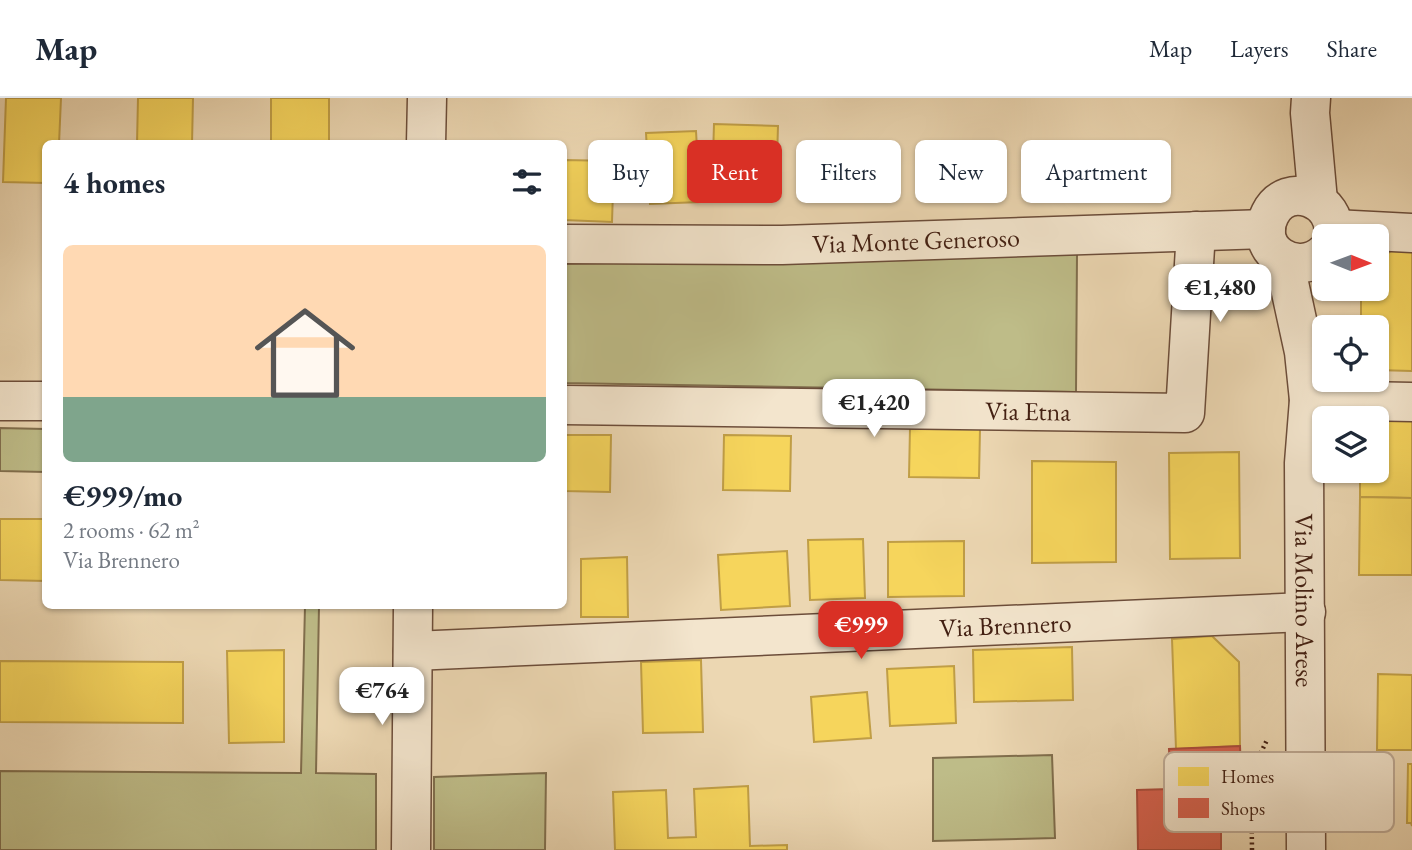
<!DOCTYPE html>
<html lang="en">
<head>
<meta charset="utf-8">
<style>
	:root { --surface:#fff; --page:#f6f6f7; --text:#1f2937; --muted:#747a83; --line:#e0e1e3; --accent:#d93025 }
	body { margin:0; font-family:"EB Garamond",serif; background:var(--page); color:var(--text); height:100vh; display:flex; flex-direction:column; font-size:26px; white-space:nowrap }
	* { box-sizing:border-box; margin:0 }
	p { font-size:23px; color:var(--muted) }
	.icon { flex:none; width:38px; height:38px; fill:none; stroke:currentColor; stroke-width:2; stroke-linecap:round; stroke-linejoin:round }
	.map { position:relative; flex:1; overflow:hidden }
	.drawer { position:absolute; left:42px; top:42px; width:525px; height:469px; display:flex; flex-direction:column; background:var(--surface); border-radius:10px; box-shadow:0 2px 5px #0004 }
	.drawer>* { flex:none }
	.hud { position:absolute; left:588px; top:42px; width:665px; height:63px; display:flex; gap:14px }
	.needle { width:46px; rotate:91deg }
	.buttons { position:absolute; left:1312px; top:126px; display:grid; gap:14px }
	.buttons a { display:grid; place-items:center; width:77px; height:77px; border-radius:10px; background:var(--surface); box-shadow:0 2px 5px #0004; font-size:35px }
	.price { position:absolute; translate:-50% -60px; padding:0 16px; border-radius:14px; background:#fff; color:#222; font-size:23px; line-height:46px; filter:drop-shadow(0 2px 4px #0008) }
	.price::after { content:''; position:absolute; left:50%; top:42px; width:21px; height:16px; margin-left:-10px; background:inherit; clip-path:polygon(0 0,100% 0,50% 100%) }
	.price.on { background:var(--accent); color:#fff }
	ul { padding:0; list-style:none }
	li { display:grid; align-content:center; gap:14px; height:371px; padding:0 21px }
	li+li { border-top:2px solid var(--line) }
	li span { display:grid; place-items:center; height:217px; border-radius:10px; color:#555 }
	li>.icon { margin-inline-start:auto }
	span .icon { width:126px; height:126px; fill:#fffc; stroke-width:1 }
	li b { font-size:30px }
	h2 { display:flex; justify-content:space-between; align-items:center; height:84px; padding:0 21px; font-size:30px }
	.pill { padding:0 24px; border-radius:10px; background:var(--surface); box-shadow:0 2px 5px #0004; font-size:24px; line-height:63px }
	.pill.on { background:var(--accent); color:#fff }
	header { display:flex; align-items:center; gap:42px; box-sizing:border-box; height:98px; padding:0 35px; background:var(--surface); border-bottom:2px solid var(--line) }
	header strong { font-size:33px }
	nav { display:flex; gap:38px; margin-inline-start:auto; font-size:24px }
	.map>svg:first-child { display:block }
	.green { fill:#bebc88; stroke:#806e4d; stroke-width:2 }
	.homes { fill:#f6d55c; stroke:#c09e46; stroke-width:2 }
	.shops { fill:#d6604d; stroke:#aa4c3b; stroke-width:2 }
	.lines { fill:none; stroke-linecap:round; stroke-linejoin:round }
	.minor-casing { stroke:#6c4d3a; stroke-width:41 }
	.tertiary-casing { stroke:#6c4d3a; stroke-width:41 }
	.path { stroke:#421f12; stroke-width:4.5; stroke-dasharray:2 3.5; stroke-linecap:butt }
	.minor { stroke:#f3e5cd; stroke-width:38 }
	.tertiary { stroke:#f3e5cd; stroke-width:38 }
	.labels { text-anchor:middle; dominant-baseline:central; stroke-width:7; stroke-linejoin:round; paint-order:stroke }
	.street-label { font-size:26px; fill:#421f12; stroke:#f3e5cd }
	.key { fill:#f3e5cd; stroke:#beaa95; stroke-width:2 }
	.key-label { font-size:19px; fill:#421f12 }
</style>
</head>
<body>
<header>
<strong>Map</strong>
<nav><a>Map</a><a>Layers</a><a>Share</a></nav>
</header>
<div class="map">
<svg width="1412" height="752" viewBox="0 0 1412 752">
	<rect width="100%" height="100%" fill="#ecd7b2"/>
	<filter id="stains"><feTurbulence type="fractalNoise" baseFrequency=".00286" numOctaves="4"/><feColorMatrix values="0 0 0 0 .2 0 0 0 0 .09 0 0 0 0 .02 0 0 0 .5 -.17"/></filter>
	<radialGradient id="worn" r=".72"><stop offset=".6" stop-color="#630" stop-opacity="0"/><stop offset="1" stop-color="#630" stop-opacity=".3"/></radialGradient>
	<!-- green -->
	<g class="green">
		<path d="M1077,156l-1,138 -512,-9v-119z"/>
		<path d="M0,330l45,1v43l-45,-1z"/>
		<path d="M305,508h14l-3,167 60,1v76h-376v-79l301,2z"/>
		<path d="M1052,657l3,83 -122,3v-83z"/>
		<path d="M546,675l-1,77h-111v-73z"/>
	</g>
	<!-- homes -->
	<g class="homes">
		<path d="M6,0h55l-2,46h-13v39l-43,-1z"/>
		<path d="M138,0h55l-1,46h-55z"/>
		<rect x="271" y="0" width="58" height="46"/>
		<path d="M714,26l64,2 -2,65 -64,-1z"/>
		<path d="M696,33l4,71 -50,2 -4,-71z"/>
		<path d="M564,62l50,1 -2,61 -48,-2z"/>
		<path d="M1393,151l19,1v121l-35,-1v-43h-16v-38h16v-26z"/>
		<path d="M1377,321l35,1v78l-52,-1v-26h17z"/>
		<path d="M910,330l70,1 -1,49 -70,-1z"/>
		<path d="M564,337h47l-1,57 -46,-1z"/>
		<path d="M724,337l67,1 -1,55 -67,-1z"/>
		<path d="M1239,354l1,106 -70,1 -1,-106z"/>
		<path d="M1032,363l84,1v100l-84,1z"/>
		<path d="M1360,399l52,1v77h-53z"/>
		<path d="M0,421h46v62l-46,-1z"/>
		<path d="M863,441l2,59 -55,2 -2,-60z"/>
		<path d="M964,443v55l-76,1v-55z"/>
		<path d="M787,453l3,55 -69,4 -3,-55z"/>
		<path d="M627,459l1,60h-47v-58z"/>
		<path d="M1212,538l27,26 1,84 -64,3 -4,-110z"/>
		<path d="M1072,549l1,53 -99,2 -1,-52z"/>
		<path d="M284,552v92l-55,1 -2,-92z"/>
		<path d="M701,562l2,72 -60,1 -2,-71z"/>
		<path d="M0,563l183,1v61l-183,-1z"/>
		<path d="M954,568l2,57 -66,3 -3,-57z"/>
		<path d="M1378,576l34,1v75h-35z"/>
		<path d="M867,594l4,46 -57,4 -3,-45z"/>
		<path d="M1408,666h4v62l-1,-3h-4z"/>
		<path d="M748,688l2,60 37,-1v5h-172l-2,-58 53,-2 2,48 28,-1 -2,-48z"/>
	</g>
	<!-- shops -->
	<path class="shops" d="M1240,648l3,76 -22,1v27h-83l-1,-60 34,-1 -2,-40z"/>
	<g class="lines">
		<defs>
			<g id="minor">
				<path d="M426,46l1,-46"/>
				<path d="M1334,131l78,4"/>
				<path id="s1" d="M564,146l218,1 484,-16"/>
				<path d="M1309,302l103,2"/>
				<path d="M0,303h46"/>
				<path id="s2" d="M564,307l621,8 11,-182"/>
				<path id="s3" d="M413,553l893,-39"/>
				<path d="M411,752l2,-244"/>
			</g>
			<g id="tertiary">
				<path d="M1311,0l-1,15 8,88"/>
				<path d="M1325,155c-29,26 -73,-3 -55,-39 17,-35 69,-15 63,22"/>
				<path id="s4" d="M1284,162l20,92 5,48 -5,63 2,387"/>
			</g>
		</defs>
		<!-- minor casing -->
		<use href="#minor" class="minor-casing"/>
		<!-- tertiary casing -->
		<use href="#tertiary" class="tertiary-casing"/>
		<!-- path -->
		<path class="path" d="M1252,752l-1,-77 16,-33"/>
		<!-- minor -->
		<use href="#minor" class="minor"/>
		<!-- tertiary -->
		<use href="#tertiary" class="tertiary"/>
	</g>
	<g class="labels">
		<!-- street labels -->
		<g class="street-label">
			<text stroke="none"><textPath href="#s1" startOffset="352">Via Monte Generoso</textPath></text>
			<text stroke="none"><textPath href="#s2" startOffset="464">Via Etna</textPath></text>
			<text stroke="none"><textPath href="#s4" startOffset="343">Via Molino Arese</textPath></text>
			<text stroke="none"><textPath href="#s3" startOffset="593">Via Brennero</textPath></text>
		</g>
	</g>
	<!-- legend -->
	<rect x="1164" y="654" width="230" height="80" rx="10" class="key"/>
	<rect x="1178" y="669" width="31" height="19" fill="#f6d55c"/>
	<rect x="1178" y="700" width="31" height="20" fill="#d6604d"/>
	<g class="key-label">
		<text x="1221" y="685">Homes</text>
		<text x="1221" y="717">Shops</text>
	</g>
	<rect width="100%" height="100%" filter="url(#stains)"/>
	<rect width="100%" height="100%" fill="url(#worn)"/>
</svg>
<div class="buttons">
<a><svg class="needle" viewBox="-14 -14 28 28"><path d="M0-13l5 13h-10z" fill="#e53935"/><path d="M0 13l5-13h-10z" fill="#747a83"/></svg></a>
<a><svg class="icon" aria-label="locate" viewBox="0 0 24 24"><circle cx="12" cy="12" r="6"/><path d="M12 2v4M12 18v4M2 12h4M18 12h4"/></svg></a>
<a><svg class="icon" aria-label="layers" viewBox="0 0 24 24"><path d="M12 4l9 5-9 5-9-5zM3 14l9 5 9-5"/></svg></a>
</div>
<b class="price" style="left:1220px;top:226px">€1,480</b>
<b class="price" style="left:874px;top:341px">€1,420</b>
<b class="price on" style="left:861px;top:563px">€999</b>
<b class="price" style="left:382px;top:629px">€764</b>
<div class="hud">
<a class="pill">Buy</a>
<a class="pill on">Rent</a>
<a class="pill">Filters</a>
<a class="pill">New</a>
<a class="pill">Apartment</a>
</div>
<section class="drawer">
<h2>4 homes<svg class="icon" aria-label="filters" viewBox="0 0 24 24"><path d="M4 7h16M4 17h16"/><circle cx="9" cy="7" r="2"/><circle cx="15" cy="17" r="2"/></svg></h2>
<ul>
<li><span style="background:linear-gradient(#ffd9b3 70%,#7fa58c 0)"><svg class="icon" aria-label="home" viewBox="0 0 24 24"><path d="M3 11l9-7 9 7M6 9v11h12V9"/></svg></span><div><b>€999/mo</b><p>2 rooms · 62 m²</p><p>Via Brennero</p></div></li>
</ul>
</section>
</div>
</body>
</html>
